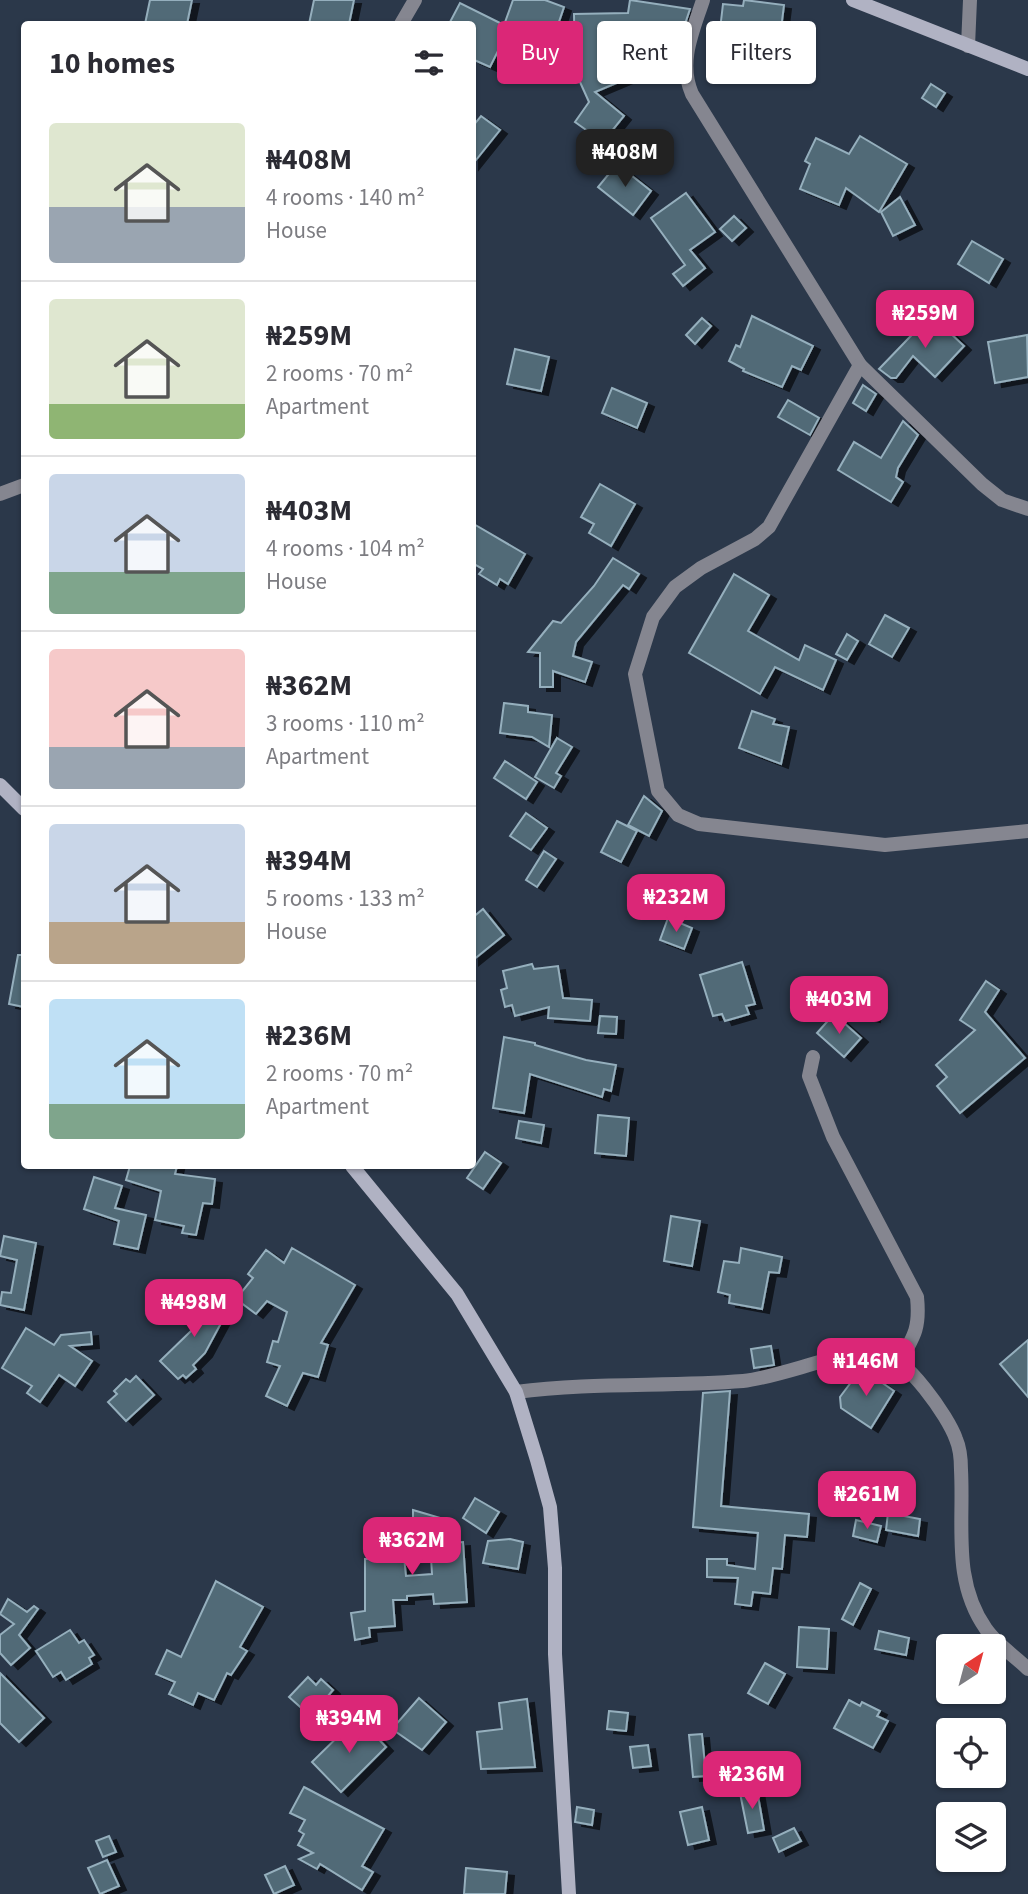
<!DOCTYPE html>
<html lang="en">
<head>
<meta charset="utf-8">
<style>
	:root { --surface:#fff; --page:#f7f7f7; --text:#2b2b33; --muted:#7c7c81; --line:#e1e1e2; --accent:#db2777 }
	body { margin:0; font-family:"Source Sans 3",sans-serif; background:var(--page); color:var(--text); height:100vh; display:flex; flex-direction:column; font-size:26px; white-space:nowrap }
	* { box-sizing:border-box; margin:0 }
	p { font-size:23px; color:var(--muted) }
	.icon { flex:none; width:38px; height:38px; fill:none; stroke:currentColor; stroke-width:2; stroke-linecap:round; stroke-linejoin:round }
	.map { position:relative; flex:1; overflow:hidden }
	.drawer { position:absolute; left:21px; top:21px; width:455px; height:1148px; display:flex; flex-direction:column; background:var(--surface); border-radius:7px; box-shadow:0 2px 5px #0004 }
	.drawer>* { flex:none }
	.top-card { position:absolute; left:497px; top:21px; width:425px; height:63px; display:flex; gap:14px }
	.needle { width:46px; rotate:36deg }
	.buttons { position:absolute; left:936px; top:1634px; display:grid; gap:14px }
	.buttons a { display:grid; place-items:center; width:70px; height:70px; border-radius:7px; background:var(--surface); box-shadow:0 2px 5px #0004; font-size:35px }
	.price { position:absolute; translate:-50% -60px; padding:0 16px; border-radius:14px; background:var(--accent); color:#fff; font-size:23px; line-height:46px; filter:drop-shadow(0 2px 4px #0008) }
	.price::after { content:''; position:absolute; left:50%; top:42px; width:21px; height:16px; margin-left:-10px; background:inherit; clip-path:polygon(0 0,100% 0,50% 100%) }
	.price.selected { background:#222; color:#fff }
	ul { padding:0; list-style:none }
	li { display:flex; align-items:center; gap:21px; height:175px; padding:0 28px }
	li+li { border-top:2px solid var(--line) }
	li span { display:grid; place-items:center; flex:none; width:196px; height:140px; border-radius:7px; color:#555 }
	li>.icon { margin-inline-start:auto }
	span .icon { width:84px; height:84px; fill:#fffc; stroke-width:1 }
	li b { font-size:30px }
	h2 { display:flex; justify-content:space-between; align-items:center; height:84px; padding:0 28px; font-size:30px }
	.pill { padding:0 24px; border-radius:7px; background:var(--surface); box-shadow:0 2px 5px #0004; font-size:24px; line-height:63px }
	.pill.selected { background:var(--accent); color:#fff }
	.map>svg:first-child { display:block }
	.building { fill:#516a77; stroke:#95afbd; stroke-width:2; filter:url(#shadow) }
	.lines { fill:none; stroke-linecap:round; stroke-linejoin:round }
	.street { stroke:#858690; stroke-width:14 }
	.secondary { stroke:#b0b2c3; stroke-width:14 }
</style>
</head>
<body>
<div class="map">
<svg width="1028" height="1894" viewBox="0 0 1028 1894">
	<defs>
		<filter id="shadow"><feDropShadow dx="7" dy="4" stdDeviation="0" flood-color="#0009"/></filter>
	</defs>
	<rect width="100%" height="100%" fill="#2b384a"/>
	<!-- building -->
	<g class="building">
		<path d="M150,0h42l-5,24h-42z"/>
		<path d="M314,0h40l-5,24h-40z"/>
		<path d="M513,0h32l19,7 -15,44 12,8 -10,14 -48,-32 -13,26 -18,-8v-35h-23l11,-21 44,22z"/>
		<path d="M630,0l60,9 -9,27 -65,-11 22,49 -43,18 29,24 -21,26 -28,-20 14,-20 -14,-31 -1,-57 54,-1z"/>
		<path d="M744,0l40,5 -5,40 -60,-7 4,-34 20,2z"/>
		<path d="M931,84l14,9 -9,14 -14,-9z"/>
		<path d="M481,116l19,14 -28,35v-38z"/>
		<path d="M860,136l47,28 -28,48 -33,-24 -7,17 -39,-16 10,-25 -5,-3 11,-23 33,16z"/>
		<path d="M617,164l34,27 -18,24 -35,-28z"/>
		<path d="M686,193l29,39 -25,18 15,18 -22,18 -10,-12 12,-9 -34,-47z"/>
		<path d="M900,197l15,28 -22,11 -12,-24z"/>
		<path d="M734,216l12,12 -14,13 -12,-12z"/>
		<path d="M972,241l31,18 -14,24 -31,-19z"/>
		<path d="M931,315l33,31 -29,31 -22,-21 -17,22h-5l-12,-9z"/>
		<path d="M752,316l61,30 -12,24 -9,-4 -10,21 -39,-16 1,-2 -15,-8 7,-16 4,2z"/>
		<path d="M702,318l9,8 -16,18 -9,-9z"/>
		<path d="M1027,335l1,42 -33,6 -7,-41z"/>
		<path d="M515,349l34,8 -8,34 -34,-7z"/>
		<path d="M863,385l13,9 -10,17 -13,-8z"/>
		<path d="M612,388l35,15 -10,25 -35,-15z"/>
		<path d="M788,400l31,18 -9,17 -32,-18z"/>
		<path d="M903,421l15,14 -20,33 -2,9 7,5 -12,20 -53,-32 16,-28 27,16z"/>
		<path d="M600,484l35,20 -24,42 -22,-13 5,-9 -13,-7z"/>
		<path d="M472,523l53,31 -17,30 -8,-5 -3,6 -18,-11 4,-5 -11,-6z"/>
		<path d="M613,558l26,16 -10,15 -6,-4 -47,57 -3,14 19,6 -7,20 -32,-11v16h-13v-34l-12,-1 25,-31 8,2 33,-37z"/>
		<path d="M734,574l35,21 -21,36 51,29 6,-15 31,15 -13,30 -48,-23 -15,27 -71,-41z"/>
		<path d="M885,615l24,13 -17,29 -23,-13z"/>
		<path d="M847,634l11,7 -11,19 -11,-6z"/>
		<path d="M504,703l24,3v6l24,3 -3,32 -17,-10 -32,-4z"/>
		<path d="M752,711l23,8 -2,5 16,3 -8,37 -42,-16z"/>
		<path d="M557,738l15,9 -16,26 5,3 -7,12 -19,-11z"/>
		<path d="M505,761l32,21 -11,17 -32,-21z"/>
		<path d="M644,796l18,15 -13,25 -21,-11z"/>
		<path d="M526,813l21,15 -16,22 -21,-14z"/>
		<path d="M617,821l20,10 -16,31 -20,-10z"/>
		<path d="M544,851l12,8 -19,28 -11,-7z"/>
		<path d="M483,909l21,26 -32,26v-43z"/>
		<path d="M668,918l24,10 -8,21 -24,-9z"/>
		<path d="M18,955h6v52l-15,-3z"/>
		<path d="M742,962l13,42 -9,2 3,8 -24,7 -3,-7 -9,2 -13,-41z"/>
		<path d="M532,964l2,5 24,-3 5,32 29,2 -2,21 -42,-3 1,-11 -34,9 -3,-11 -7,2 -4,-17 6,-2 -4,-17z"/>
		<path d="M986,981l13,9 -14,22 40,46 -65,55 -23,-27 10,-9 -11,-12 39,-35 -15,-10z"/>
		<path d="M853,997l23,5 -3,16 -24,-5z"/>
		<path d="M834,1014l27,24 -17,19 -27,-24z"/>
		<path d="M600,1016l17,1 -1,17 -18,-1z"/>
		<path d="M504,1037l31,6v2l51,15 30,5 -5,26 -7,-2 -2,8 -72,-23 -6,39 -31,-5z"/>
		<path d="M598,1115l31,3 -3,38 -31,-3z"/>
		<path d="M519,1121l25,4 -3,18 -25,-5z"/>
		<path d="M485,1152l16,11 -18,26 -16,-11z"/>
		<path d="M130,1166h47l-2,8 40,5 -3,25 -9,-1 -7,32 -14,-2 2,-7 -29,-6 6,-29 -35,-11z"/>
		<path d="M94,1177l28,9 -7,22 31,7 -8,34 -24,-5 5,-23 -35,-12z"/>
		<path d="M671,1216l29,5 -8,45 -28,-5z"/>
		<path d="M4,1236l32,7 -12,67 -24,-5 2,-13 9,1 6,-33 -17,-4z"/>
		<path d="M292,1248l63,37 -34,58 7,2 -10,32 -15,-4 -16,33 -21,-10 14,-30 -13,-4 6,-21 5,1 9,-30 -20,-11 -11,13 -20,-15 17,-21 -5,-4 18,-24 18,13z"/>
		<path d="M741,1248l41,9 -3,16 -10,-1 -7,37 -33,-6 1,-8 -12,-3 6,-31 15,2z"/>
		<path d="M191,1301l15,10 4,-8 17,9 -22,41 -12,12 3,4 -10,9 -3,-3 -5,4 -18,-18 34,-33 -14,-10z"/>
		<path d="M26,1328l28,17 7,-10 30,-3 1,12 -22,2 22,15 -17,25 -16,-11 -19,27 -13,-9 5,-7 -30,-18z"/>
		<path d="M1028,1340v57l-28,-33z"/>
		<path d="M771,1346l3,19 -20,3 -3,-19z"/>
		<path d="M865,1371l29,20 -23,37 -30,-20 -1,-11 15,-20z"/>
		<path d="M136,1376l18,19 -28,26 -18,-19 9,-8 -3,-3 12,-12 4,3z"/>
		<path d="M730,1391l-9,115 88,8 -2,23 -22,-2 -3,34 -9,-1 -3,26 -17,-2 -2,14 -16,-2 3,-26 -31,-1v-18h20v6l28,4 3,-36 -65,-6 10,-134z"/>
		<path d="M475,1498l24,14 -13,21 -23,-15z"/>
		<path d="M413,1510l34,10v23l16,-1 4,60 -33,2 -1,-10 -26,2v4h-14l2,26 -26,2 1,9 -15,3 -4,-27 14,-2v-52l39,-2 2,19 26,-2 -2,-32h-17z"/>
		<path d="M888,1513l32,6 -2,17 -32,-6z"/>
		<path d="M856,1520l25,6 -4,16 -24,-6z"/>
		<path d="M510,1539l13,3 -5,27 -35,-6 5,-22z"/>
		<path d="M216,1581l47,26 -23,40 7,4 -16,24 -4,-2 -13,27 -16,-7 -5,12 -24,-11 6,-12 -19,-8 11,-24 14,7z"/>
		<path d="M860,1583l11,6 -18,36 -11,-6z"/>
		<path d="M8,1599l19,13 7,-6 4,3 -19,26 11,13 -19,17 -11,-12v-18l14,-11 -14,-10z"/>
		<path d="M799,1627l30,2 -2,40 -30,-2z"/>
		<path d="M70,1630l9,13 5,-3 10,15 -5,3 3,6 -26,16 -5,-8 -8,5 -17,-26z"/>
		<path d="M879,1631l30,7 -3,17 -31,-6z"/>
		<path d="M765,1663l20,11 -17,30 -20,-11z"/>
		<path d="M0,1673l44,45 -25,24 -19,-19z"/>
		<path d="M308,1677l8,8 5,-6 12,11 -5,6 7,6 -18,20 -28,-25z"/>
		<path d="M419,1698l27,24 -24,28 -30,-21z"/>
		<path d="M527,1699l8,68 -54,2 -4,-37 25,-3 -3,-26z"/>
		<path d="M849,1700l11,6 2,-4 18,9 -3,5 11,5 -15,27 -39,-20z"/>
		<path d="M609,1711l19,2 -2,18 -19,-2z"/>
		<path d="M358,1717l28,30 -45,45 -29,-30z"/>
		<path d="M702,1734l4,42 -13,1 -4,-42z"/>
		<path d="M648,1745l3,21 -18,2 -3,-21z"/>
		<path d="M304,1787l80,42 -22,37 11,6 -11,18 -42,-26 -3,5 -18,-10 14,-6 -15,-8 6,-11 -5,-3 6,-11 -15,-7z"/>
		<path d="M757,1790l7,40 -16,3 -8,-40z"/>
		<path d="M577,1807l17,3 -2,15 -17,-3z"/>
		<path d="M702,1807l7,33 -21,5 -8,-33z"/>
		<path d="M794,1828l7,13 -22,11 -6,-14z"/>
		<path d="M109,1836l7,16 -13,5 -7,-16z"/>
		<path d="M107,1860l12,26 -19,8 -12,-26z"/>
		<path d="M285,1866l9,19 -20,9 -9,-19z"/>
		<path d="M466,1868l41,4 -2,22h-41z"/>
	</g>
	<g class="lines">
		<!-- street -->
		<g class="street">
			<path d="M703,0c-10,31 -25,62 -11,94l168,271 122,119 20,16 26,9"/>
			<path d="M401,24l14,-24"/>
			<path d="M968,46l2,-46"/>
			<path d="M860,365l-91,162 -14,12 -54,29 -26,19 -22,30 -18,57 23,117 20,24 21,9 186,21 143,-14"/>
			<path d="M0,494l24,-9"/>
			<path d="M813,1057l-4,19 24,61 84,160c3,30 -2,38 -17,64"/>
			<path d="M516,1392c76,-10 151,-5 227,-11 40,-4 106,-34 139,-28 24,4 66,63 74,86 4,9 5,22 5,31 3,55 -9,111 25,159 10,15 29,27 42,40"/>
		</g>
		<!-- secondary -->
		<g class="secondary">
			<path d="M853,0l175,69"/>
			<path d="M0,785l24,24"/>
			<path d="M352,1166l105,128 59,98 21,68 13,47 5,61v86l14,240"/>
		</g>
	</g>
</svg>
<div class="buttons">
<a><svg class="needle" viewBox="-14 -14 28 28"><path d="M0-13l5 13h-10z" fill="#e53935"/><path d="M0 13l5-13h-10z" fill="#7c7c81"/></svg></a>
<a><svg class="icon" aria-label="locate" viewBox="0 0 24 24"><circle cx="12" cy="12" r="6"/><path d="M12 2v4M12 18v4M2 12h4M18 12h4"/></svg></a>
<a><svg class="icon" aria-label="layers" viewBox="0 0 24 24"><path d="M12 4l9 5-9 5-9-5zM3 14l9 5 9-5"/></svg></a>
</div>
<b class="price selected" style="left:625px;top:189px">₦408M</b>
<b class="price" style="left:925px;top:350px">₦259M</b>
<b class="price" style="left:676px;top:934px">₦232M</b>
<b class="price" style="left:839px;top:1036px">₦403M</b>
<b class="price" style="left:194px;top:1339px">₦498M</b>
<b class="price" style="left:866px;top:1398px">₦146M</b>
<b class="price" style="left:867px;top:1531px">₦261M</b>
<b class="price" style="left:412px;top:1577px">₦362M</b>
<b class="price" style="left:349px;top:1755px">₦394M</b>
<b class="price" style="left:752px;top:1811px">₦236M</b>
<div class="top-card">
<a class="pill selected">Buy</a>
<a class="pill">Rent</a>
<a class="pill">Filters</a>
</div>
<section class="drawer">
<h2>10 homes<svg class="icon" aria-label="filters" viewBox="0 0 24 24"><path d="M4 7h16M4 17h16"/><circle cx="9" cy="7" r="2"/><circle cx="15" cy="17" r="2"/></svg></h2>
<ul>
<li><span style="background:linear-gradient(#dfe7d0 60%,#9aa5b1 0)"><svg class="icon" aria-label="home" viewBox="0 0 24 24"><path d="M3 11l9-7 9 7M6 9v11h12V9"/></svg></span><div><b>₦408M</b><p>4 rooms · 140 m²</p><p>House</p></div></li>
<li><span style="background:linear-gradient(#dfe7d0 75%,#8fb573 0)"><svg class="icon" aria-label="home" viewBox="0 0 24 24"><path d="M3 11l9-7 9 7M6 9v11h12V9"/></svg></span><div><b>₦259M</b><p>2 rooms · 70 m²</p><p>Apartment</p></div></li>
<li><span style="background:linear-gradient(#c9d6e8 70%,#7fa58c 0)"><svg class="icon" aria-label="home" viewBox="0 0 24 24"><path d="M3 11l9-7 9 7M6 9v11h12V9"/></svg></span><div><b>₦403M</b><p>4 rooms · 104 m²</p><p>House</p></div></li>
<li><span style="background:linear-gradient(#f6c9c9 70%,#9aa5b1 0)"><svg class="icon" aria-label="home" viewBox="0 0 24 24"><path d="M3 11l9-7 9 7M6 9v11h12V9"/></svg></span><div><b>₦362M</b><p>3 rooms · 110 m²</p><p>Apartment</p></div></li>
<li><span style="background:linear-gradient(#c9d6e8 70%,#b9a48a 0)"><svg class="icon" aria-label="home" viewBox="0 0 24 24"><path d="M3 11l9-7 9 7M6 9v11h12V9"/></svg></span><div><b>₦394M</b><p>5 rooms · 133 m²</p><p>House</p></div></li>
<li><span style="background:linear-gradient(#bfe0f5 75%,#7fa58c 0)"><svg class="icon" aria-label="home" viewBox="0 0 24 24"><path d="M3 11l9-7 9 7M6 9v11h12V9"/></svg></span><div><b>₦236M</b><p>2 rooms · 70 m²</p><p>Apartment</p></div></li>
</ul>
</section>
</div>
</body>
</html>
